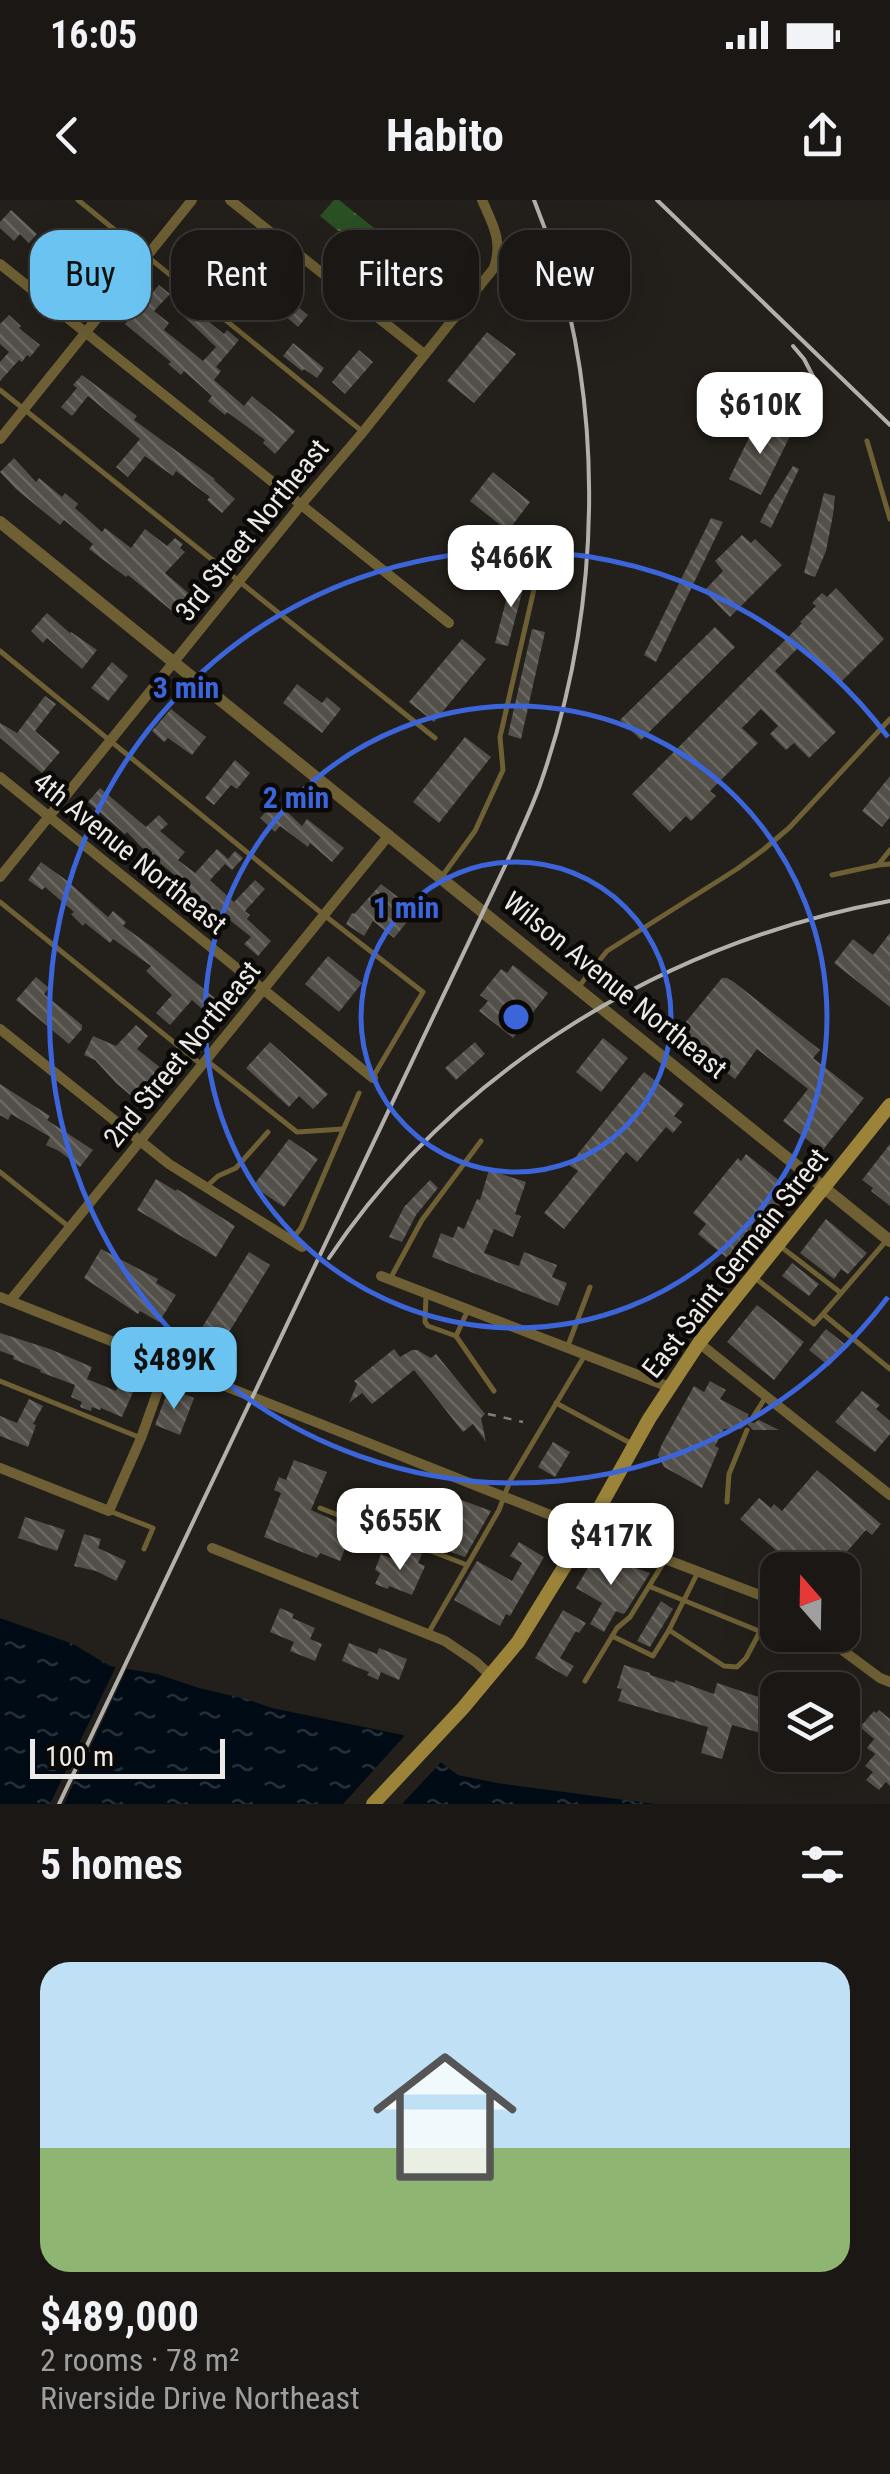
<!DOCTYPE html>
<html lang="en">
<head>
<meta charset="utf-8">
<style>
	:root { --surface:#1a1714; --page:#272422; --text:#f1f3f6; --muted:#9f9fa0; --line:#383634; --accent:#6ac3f1 }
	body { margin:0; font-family:"Roboto Condensed",sans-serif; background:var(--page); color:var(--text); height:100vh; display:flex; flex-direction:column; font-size:38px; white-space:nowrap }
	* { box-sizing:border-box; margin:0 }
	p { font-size:32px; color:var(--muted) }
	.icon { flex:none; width:55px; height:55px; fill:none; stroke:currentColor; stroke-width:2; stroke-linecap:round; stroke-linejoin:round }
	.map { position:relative; height:1604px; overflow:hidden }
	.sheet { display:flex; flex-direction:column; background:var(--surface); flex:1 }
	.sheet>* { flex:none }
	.top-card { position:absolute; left:30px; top:30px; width:830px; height:90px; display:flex; gap:20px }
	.needle { width:65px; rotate:340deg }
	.fabs { position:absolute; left:760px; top:1352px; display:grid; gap:20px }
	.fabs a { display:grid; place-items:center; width:100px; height:100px; border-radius:20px; background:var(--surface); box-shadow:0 10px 40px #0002,0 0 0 2px var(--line); font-size:50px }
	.scale { position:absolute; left:30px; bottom:25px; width:195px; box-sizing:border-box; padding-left:10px; border:5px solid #eceae6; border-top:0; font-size:28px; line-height:35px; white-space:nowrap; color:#eceae6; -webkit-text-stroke:8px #0b0907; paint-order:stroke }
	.price { position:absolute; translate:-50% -85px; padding:0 22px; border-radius:20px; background:#fff; color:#222; font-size:32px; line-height:65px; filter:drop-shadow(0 2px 5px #0008) }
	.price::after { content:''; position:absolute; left:50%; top:60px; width:30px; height:22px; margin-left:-15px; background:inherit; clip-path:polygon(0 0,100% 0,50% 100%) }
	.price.active { background:var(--accent); color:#111 }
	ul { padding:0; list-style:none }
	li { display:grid; align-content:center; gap:20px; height:530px; padding:0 40px }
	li+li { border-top:2px solid var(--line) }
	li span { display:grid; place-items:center; height:310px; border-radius:30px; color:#555 }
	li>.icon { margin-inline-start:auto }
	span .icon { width:180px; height:180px; fill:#fffc; stroke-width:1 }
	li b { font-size:42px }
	h2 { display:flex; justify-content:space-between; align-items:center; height:120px; padding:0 40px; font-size:42px }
	.tag { padding:0 35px; border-radius:30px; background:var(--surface); box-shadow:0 10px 40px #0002,0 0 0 2px var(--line); font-size:35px; line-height:90px }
	.tag.active { background:var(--accent); color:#111 }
	.status { display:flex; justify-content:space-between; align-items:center; height:70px; padding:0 50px; background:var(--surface); direction:ltr }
	.status svg { height:28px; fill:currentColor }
	header { display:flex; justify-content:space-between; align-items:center; height:130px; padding:0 40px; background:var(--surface); font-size:45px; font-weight:700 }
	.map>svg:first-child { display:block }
	.park { fill:url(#park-crowns) }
	.garden { fill:#2b5024 }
	.water { fill:url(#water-ripples) }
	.pier { fill:#231f1a }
	.building { fill:url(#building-back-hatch) }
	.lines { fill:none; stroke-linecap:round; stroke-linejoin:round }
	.path { stroke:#807d78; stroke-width:2.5; stroke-dasharray:8 8; stroke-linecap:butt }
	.service { stroke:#6e6034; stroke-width:5 }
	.minor { stroke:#6e6034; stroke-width:10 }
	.tertiary { stroke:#6e6034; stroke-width:12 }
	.secondary { stroke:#9b843a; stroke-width:14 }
	.rail { stroke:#b3b0ac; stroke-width:4 }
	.ring { fill:none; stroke:#3c65da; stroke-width:5 }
	.labels { text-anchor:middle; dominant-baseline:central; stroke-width:9; stroke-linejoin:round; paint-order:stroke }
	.street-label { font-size:28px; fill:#eceae6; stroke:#0b0907 }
	.centre { fill:#3c65da; stroke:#0b0907; stroke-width:5 }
	.ring-label { font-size:30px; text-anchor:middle; font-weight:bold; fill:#3c65da; stroke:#0b0907; stroke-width:9; stroke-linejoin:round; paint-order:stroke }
</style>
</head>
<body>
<div class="status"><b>16:05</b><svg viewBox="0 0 49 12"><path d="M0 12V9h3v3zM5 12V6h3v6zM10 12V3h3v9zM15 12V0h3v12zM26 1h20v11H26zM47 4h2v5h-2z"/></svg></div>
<header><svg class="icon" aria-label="back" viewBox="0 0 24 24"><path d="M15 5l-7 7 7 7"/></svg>Habito<svg class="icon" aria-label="share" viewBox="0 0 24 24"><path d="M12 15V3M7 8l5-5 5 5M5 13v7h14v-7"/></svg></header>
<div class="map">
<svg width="890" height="1604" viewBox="0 0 890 1604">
	<defs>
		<pattern id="park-crowns" width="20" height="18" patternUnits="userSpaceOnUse" patternTransform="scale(2.5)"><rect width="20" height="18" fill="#2b5024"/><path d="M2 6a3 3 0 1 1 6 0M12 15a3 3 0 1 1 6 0" fill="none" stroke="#4a6944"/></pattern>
		<pattern id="water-ripples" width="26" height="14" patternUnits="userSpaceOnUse" patternTransform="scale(2.5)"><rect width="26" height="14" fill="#000b15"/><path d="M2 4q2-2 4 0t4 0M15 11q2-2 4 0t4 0" fill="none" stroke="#252f37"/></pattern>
		<pattern id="building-back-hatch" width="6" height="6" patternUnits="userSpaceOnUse" patternTransform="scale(2.5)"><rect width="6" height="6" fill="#534f49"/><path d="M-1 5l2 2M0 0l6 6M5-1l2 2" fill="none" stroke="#6c6863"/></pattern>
	</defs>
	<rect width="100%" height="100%" fill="#231f1a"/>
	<!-- park -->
	<path class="park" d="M334,0h5l45,36 -16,19 -48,-39z"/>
	<!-- garden -->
	<path class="garden" d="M443,34l14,11 -23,40 -12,4 -30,-29 10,-15z"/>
	<!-- water -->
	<path class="water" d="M0,1418l73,26 37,22 47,8 42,14 47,11 26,9 131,27 55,40 39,8 158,21h-655z"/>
	<!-- pier -->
	<g class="pier">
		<path d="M118,1462l11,2 -65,140h-14z"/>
		<path d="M408,1532l37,26 -43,46h-59z"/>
	</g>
	<!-- building -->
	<g class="building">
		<path d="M11,10l26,24 -8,9 -9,-9 -6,7 -14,-13v-6z"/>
		<path d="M64,45l10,9 -1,2 23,18 -13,18 -20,-15 7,-9 -15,-13z"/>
		<path d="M190,54l45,40 -9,10 -46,-39z"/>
		<path d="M159,85l11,9 -16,17 15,12 -5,7 39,31 13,-14 -36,-34 10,-12 11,9 -3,3 26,21 3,-4 12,10 -23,27 5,4 -7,9 30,26 8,-10 43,35 -20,23 -12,-11 2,-3 -38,-28 -2,3 -17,-14 4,-5 -28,-25 -3,4 -13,-11 3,-2 -46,-38z"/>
		<path d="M271,90l18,13 2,-2 17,14 -10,12 -22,-19 -3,4 -16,-13 6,-8 4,4z"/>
		<path d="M9,115l12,11 -2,2 21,17 -10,12 -3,-2 -5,7 -3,-2 -19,21v-19l9,-10 -9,-8v-20z"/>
		<path d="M487,132l29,22 -42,49 -27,-22z"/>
		<path d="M293,143l31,25 -7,10 -13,-9 -2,2 -19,-15z"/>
		<path d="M359,150l14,12 -28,32 -13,-12z"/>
		<path d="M82,175l55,41 -3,4 81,59 -1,1 21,19 -13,14 -15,-13 3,-3 -34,-26 -3,5 -28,-20 -17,21 -12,-10 24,-28 -52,-43 -16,20 -11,-9 16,-19 -4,-3z"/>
		<path d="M758,219l33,15 -30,61 -32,-16z"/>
		<path d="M14,258l22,24 3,-4 23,19 3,-4 13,11 -3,4 27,24 3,-4 26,20 14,-19 22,17 8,-8 8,6 -3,4 5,4 -20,21 28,24 -16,18 -49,-40 -2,2 -37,-28 4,-5 -29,-24 -4,5 -44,-36 -16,-17z"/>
		<path d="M793,266l6,3 -28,59 -11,-6 9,-18z"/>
		<path d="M493,272l37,30 -22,29 -38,-30z"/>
		<path d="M824,293l11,3 -2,19 -7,36 -11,26 -11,-4z"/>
		<path d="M711,318l12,4 -67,140 -12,-7z"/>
		<path d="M742,335l9,8 4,-4 27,26 -52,52 -26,-26 19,-20 -8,-10z"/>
		<path d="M513,374l13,4 -18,68 -13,-3z"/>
		<path d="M836,388l48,51 -45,45 -39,-38 -25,25 61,61 -27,26 -15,-15 -8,7 -16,-16 8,-8 -17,-17 -19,19 16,15 -48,48 6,5 -25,25 -5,-5 -16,16 -38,-38 170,-171 -2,-1 16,-16 -4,-3 10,-10 5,4z"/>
		<path d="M47,413l23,20 1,-1 26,18 -15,19 -35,-31 -4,5 -12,-12z"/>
		<path d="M715,427l20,20 -94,93 -21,-20z"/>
		<path d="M532,429l13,3 -24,107 -13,-4z"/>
		<path d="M462,439l24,20 -52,63 -25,-20z"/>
		<path d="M112,462l16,14 -20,25 -17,-13z"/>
		<path d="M297,484l25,19 5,-6 14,12 -19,24 -39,-30z"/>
		<path d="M45,496l11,8 -21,27 25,21 -18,21 -42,-35v-15l17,10z"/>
		<path d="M171,509l35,28 -14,18 -24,-17 -4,4 -12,-11z"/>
		<path d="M465,537l26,20 -52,66 -26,-21z"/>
		<path d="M235,560l15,13 -13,16 -6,-4 -17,20 -9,-7z"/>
		<path d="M890,576v41l-8,10 -20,-16z"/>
		<path d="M100,588l46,39 13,-12 9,9 -8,7 25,21 -7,8 17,13 22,-24 11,10 7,-8 8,7 -11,12 -7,-6 -15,16 24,22 21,-22 10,9 -20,22 5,4 -3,4 24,22 -13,15 -14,-12 7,-7 -35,-28 -8,8 -27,-23 -2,2 -11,-10 9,-9 -33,-27 -17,-18 -2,2 -37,-32z"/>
		<path d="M276,601l26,25 5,-7 37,29 -12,14 -22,-19 -2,4 -28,-21 -5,6 -15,-14z"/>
		<path d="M41,662l25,18 42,37 5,-6 13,11 -3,4 29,21 69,56 -11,13 -18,-16 -22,25 -14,-12 16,-18 -26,-24 5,-5 -38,-27 -3,4 -25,-20 -2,3 -12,-12 3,-2 -29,-25 -3,3 -14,-10z"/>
		<path d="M381,684l35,27 -22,27 -21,-17 -9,15 -18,-12 6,-11 2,1z"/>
		<path d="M890,733v74l-56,-44 19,-24 20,16z"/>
		<path d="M328,756l34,27 -23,29 -34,-28z"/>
		<path d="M513,765l35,28 -35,45 -34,-27 9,-10 -8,-6 21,-26 6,4z"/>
		<path d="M36,777l13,11 -5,6 38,31v4l-13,15 -53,-44z"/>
		<path d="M722,778h5l7,4 86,68 -7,8 51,40 -42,53 -39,-30 25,-32 -51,-40 -22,30 -59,-45z"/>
		<path d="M136,825l12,11 -11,13 25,20 -26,31 -20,-17 -21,-23 -11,-5 9,-19 23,10z"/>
		<path d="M603,838l25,20 -27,34 -25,-20z"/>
		<path d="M270,842l58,52 -15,15 -14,-13 -10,11 -43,-39z"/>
		<path d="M475,842l10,12 -29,26 -11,-12z"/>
		<path d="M644,872l40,32 -10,12 8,6 -9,11 -7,-6 -29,35 -11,-10 -62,77 -20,-16 34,-42 -9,-6z"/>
		<path d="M0,884l50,32 -3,4 46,30 -13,17 -21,-16 -13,-6 4,-8 -39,-23 -3,6 -8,-5z"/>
		<path d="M289,939l29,20 -34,48 -31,-21z"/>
		<path d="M890,944v62l-19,-15 2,-3 -11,-8z"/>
		<path d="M746,954l45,36 -59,72 -34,-28 8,-10 -13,-11 45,-55 3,3z"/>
		<path d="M489,970l37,12 -11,32 6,2 -8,21 -19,-8 -10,24 35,13 5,-14 33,13 -5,12 15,6 -9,23 -126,-49 9,-24 12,5 5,-12 6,3 13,-30 3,1z"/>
		<path d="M156,979l20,12 1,-2 58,37 -19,31 -79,-47z"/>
		<path d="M430,980l8,8 -22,27 -14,27 -13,-5 15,-30z"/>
		<path d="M826,1019l41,34 -19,21 -7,-5 -7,10 -34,-26z"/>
		<path d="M101,1049l57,30 -2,4 20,12 -17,27 -19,-11 -2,3 -54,-36z"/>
		<path d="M249,1052l21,13 -47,77 -22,-13z"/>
		<path d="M792,1063l27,21 -10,12 -27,-20z"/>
		<path d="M757,1105l47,37 -30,38 -47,-38z"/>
		<path d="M826,1129l20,16 -17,21 -20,-16z"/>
		<path d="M0,1133l50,16 42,18 -5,12 29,12 3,-8 15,7 -12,27 -21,-9 -1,2 -8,-3 -1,4 -11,-4 2,-5 -11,-5 4,-12 -35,-13 1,-2 -28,-11 1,-3 -14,-5z"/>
		<path d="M394,1149l6,8 12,-7h5l14,8 5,-4 49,60 -4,4 5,24 -13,-18 -10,8 -49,-62 -42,34 -10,-11 -13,10 8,-19 -3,-3z"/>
		<path d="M710,1181l16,9 -6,9 28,15 1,8 5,1 5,-3 20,10h-26l-6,-6 -6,5h-17l-9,17 4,2 -17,40 -38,-21 -6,-12 4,-11 32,-58 10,6z"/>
		<path d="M169,1188l25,10 -14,37 -25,-10z"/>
		<path d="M862,1191l18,14 -4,4 14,12v13l-15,18 -40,-30z"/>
		<path d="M29,1199l14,7 -10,18 3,1 -8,22 -28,-11v-20l17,7z"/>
		<path d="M553,1242l17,10 -15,25 -17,-10z"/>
		<path d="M294,1260l33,12 -16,38 42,19 -13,32 -20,-8 -3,5 -53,-21 17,-44 -7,-3 5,-13 7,3z"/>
		<path d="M817,1270l64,54 -9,11 -6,-5 -30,34 -6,1 -3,4 -10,1 -7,-6 -4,6h-10l-19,-15 1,-3 -38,-33 19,-21 12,10 3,-4 8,7z"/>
		<path d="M421,1293l24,10 3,-8 43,16 -26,46 -14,-5 4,-10 -22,-9 2,-5 -24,-10z"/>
		<path d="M25,1317l40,13 -8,21 -39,-13z"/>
		<path d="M84,1334l17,5 -3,9 28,13 -10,20 -20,-10 -22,-5z"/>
		<path d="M519,1342l25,15 -34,59 -4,-2 -6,12 -46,-26 23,-39 35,20 10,-18 -12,-7z"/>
		<path d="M411,1350l11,4 -4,9 7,3 -13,29 -23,-9 -1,3 -13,-5 5,-11 -5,-3 6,-16 24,10z"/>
		<path d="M596,1354l54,19 -25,40 -2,1 -7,-3 -12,21 -14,-8 12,-21 -26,-15z"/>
		<path d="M661,1401l12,8 -23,38 -13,-6z"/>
		<path d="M280,1408l14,6 -2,4 23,10 -5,11 12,5 -7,17 -25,-10 4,-9 -24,-10z"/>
		<path d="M563,1410l23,13 -7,10 -3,-2 -16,27 14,8 -7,11 -32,-19z"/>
		<path d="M349,1443l28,11 2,-6 28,11 -8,21 -18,-8 -3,8 -11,-5 2,-3 -27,-11z"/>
		<path d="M624,1465l26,8v2l25,8v-3l39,14 3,-11 51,17 1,-2 9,3v37l-46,-13 -10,34 -21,-6 7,-26 -90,-26 4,-12 -5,-1z"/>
		<path d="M879,1510l11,9v67l-4,-4 -7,8 -13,-10 7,-8 -8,-6 10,-12 -8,-6 7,-9 -14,-12 14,-16 2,2z"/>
	</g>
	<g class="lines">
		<!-- path -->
		<path class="path" d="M488,1214l35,8"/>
		<!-- service -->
		<g class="service">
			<path d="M78,0l285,232"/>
			<path d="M0,190l435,348"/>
			<path d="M867,241l23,78"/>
			<path d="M0,451l324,264 99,77 -50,85"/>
			<path d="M878,665l12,-1"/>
			<path d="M443,675l32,-44 28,-61 -3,-33 43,-187"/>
			<path d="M832,675l46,-10 12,-15"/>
			<path d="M0,702l202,163"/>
			<path d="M580,785l27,-34 130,-82 26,-19 26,-22 101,-109"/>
			<path d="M206,860l91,72 46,-3"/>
			<path d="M0,972l68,54"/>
			<path d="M208,985l10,-9 18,-8 32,-36"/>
			<path d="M293,1038l8,-10 58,-135"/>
			<path d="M780,1046l61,47"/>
			<path d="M755,1078l59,46 9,-10 67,55"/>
			<path d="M390,1079l32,-59 59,-79"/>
			<path d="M426,1096l-1,26 3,4 28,10 38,55"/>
			<path d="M823,1114l63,-73"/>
			<path d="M456,1136l11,-24"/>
			<path d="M567,1148l23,-61"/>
			<path d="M0,1181l141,57"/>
			<path d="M556,1203l76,41"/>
			<path d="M753,1217l12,-19"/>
			<path d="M727,1302l2,-28 18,-44"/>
			<path d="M320,1308l147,57"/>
			<path d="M112,1312l41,16 -9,21"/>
			<path d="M697,1374l-28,56 55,36 13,1 9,-9 30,-57"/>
			<path d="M651,1387l108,44"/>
			<path d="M429,1432l70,-122 11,-29 75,-126"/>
			<path d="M612,1436l41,20 16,-26"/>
			<path d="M585,1481l32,-53 13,-11 34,-55"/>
		</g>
		<!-- minor -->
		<g class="minor">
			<path d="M230,0l194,154"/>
			<path d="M0,64l449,359"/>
			<path d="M0,239l192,-239"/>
			<path d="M0,577l373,301"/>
			<path d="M0,677l300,-371 63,-74 131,-164c9,-27 -1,-43 -12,-68"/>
			<path d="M0,829l169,135 133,83"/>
			<path d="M381,1076l288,111"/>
			<path d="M0,1097l568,225 210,80"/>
			<path d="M10,1101l379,-466"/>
			<path d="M699,1143l191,152"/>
			<path d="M0,1268l109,43 32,-73 26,-73"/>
			<path d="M212,1348l233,93 31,21 15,14"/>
			<path d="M822,1435l58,43 10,4"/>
		</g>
		<!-- tertiary -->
		<path class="tertiary" d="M0,322l890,719"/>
		<!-- secondary -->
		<path class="secondary" d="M373,1604l90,-96 55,-66 69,-112 62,-111 50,-76 191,-238"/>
		<!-- rail -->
		<g class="rail">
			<path d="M657,0l233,225"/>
			<path d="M793,146l11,13 13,25"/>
			<path d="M329,1058c127,-190 338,-316 561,-357"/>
			<path d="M59,1604l454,-955c9,-21 19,-42 27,-64 65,-185 68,-402 -6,-585"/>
		</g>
	</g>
	<!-- distance rings -->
	<g class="ring">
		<circle cx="516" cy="817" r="155"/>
		<circle cx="516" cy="817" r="311"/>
		<path d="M888 1097A466 466 0 1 1 888 537"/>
	</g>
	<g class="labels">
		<!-- street labels -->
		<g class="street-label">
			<text transform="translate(252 330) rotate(-51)">3rd Street Northeast</text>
			<text transform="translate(130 653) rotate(39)">4th Avenue Northeast</text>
			<text transform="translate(615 785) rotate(39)">Wilson Avenue Northeast</text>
			<text transform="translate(182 854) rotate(-51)">2nd Street Northeast</text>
			<text transform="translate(735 1063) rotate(-52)">East Saint Germain Street</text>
		</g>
	</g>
	<circle cx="516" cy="817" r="15" class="centre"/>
	<g class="ring-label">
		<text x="186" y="498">3 min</text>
		<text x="296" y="608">2 min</text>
		<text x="406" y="718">1 min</text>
	</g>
</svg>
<div class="fabs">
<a><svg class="needle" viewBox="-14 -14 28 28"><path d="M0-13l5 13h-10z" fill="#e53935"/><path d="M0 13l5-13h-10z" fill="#9f9fa0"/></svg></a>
<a><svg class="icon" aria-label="layers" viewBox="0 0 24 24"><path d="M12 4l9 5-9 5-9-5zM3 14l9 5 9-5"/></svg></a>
</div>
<div class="scale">100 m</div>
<b class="price" style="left:760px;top:257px">$610K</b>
<b class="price" style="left:511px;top:410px">$466K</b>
<b class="price active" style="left:174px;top:1212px">$489K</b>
<b class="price" style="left:400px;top:1373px">$655K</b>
<b class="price" style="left:611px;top:1388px">$417K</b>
<div class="top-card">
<a class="tag active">Buy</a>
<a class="tag">Rent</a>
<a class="tag">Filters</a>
<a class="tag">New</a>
</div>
</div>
<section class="sheet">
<h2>5 homes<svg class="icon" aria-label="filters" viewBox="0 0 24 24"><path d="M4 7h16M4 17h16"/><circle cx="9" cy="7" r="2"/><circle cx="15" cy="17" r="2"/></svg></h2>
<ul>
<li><span style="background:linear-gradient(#bfe0f5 60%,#8fb573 0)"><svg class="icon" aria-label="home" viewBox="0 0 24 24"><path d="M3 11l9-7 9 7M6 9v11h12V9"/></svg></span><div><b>$489,000</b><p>2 rooms · 78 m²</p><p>Riverside Drive Northeast</p></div></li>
</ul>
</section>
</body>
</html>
